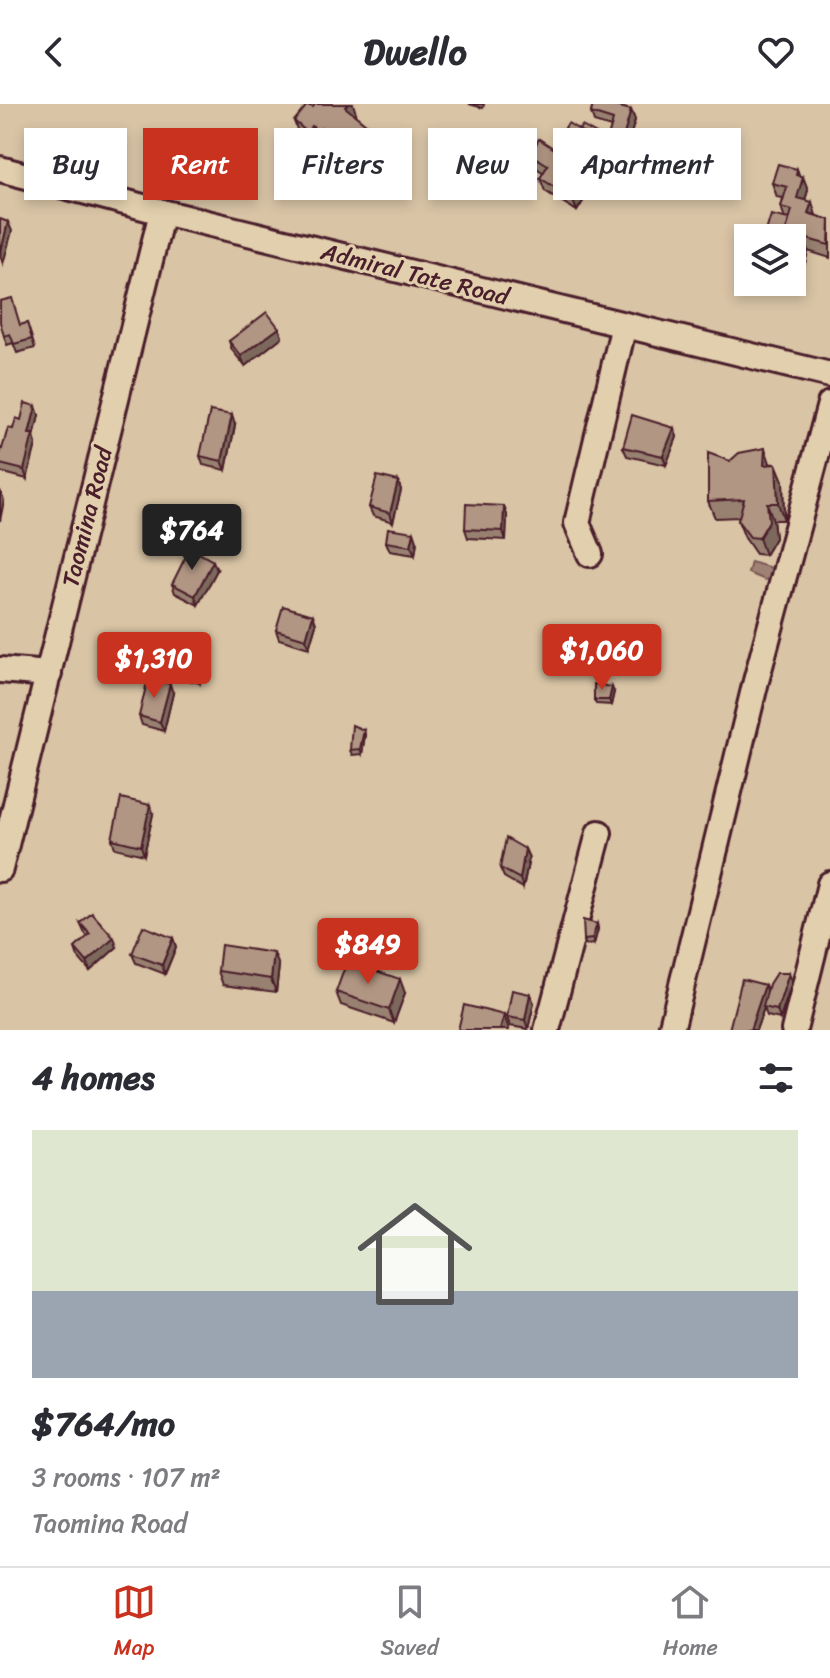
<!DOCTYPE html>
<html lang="en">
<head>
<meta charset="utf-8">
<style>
	:root { --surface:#fff; --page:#f2f2f3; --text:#2b2b33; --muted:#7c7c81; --line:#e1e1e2; --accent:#c8321e }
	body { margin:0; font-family:Sriracha,sans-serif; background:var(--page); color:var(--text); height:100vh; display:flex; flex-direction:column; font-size:30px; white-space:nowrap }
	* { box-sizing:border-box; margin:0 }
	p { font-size:26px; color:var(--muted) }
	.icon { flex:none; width:44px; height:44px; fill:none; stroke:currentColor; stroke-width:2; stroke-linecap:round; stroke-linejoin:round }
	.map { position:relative; height:926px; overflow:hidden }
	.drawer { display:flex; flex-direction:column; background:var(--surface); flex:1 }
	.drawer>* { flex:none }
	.banner { position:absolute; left:24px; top:24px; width:782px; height:72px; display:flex; gap:16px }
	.fabs { position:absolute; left:734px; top:120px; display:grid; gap:16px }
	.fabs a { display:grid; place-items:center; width:72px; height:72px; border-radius:0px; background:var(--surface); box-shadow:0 4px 12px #0003; font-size:40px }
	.price { position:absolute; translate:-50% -68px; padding:0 18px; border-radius:8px; background:var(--accent); color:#fff; font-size:26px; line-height:52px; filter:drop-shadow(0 2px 4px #0008) }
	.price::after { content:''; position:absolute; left:50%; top:48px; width:24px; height:18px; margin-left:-12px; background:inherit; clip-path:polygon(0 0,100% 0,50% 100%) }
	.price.current { background:#222; color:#fff }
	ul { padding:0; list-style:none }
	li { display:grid; align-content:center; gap:16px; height:424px; padding:0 32px }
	li span { display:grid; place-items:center; height:248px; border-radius:0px; color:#555 }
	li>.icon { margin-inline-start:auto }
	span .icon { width:144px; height:144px; fill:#fffc; stroke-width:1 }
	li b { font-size:34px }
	h2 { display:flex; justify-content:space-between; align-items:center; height:96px; padding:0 32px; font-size:34px }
	.chip { padding:0 28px; border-radius:0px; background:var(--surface); box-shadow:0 4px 12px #0003; font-size:28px; line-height:72px }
	.chip.current { background:var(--accent); color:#fff }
	header { display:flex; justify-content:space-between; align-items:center; height:104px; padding:0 32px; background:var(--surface); font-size:36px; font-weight:800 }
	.tab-bar { display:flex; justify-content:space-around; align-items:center; height:112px; border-top:2px solid var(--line); background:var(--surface); font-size:22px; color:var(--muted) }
	.tab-bar a { display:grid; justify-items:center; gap:4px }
	.tab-bar .current { color:var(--accent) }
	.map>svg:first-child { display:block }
	.water { fill:#a08275; stroke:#7e5a57; stroke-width:2 }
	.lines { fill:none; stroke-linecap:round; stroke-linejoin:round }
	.minor-casing { stroke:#4a1f2b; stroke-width:30 }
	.minor { stroke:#e2cfad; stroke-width:24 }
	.wall { fill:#988171; stroke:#4a1f2b; stroke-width:2 }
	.shaded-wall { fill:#7c695c; stroke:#4a1f2b; stroke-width:2 }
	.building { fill:#b19683; stroke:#4a1f2b; stroke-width:2 }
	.labels { text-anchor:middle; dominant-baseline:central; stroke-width:6; stroke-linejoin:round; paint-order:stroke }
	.street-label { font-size:24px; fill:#4a1f2b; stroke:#e2cfad }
</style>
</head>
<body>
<header><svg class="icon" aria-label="back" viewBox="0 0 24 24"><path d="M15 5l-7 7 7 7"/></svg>Dwello<svg class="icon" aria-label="heart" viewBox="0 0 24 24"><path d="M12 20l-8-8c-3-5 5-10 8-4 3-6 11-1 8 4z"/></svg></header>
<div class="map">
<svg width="830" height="926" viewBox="0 0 830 926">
	<rect width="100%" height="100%" fill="#d9c4a5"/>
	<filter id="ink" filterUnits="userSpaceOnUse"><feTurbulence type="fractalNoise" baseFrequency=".0125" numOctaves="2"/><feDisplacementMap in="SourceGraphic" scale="16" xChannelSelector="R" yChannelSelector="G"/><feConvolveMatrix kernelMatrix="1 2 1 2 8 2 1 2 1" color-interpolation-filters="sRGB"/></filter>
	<g filter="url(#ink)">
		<!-- water -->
		<path class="water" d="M751,458l24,7 -1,8 -9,3 -17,-7z"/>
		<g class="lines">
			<defs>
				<g id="minor">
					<path d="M0,65l162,43 668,163"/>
					<path d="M590,450l-13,-31 47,-198"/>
					<path d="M0,566l49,4"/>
					<path d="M0,765l162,-657"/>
					<path d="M547,926l52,-197"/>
					<path d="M671,926l85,-349 74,-277"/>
					<path d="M794,926l36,-146"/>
				</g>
			</defs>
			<!-- minor casing -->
			<use href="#minor" class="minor-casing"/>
			<!-- minor -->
			<use href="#minor" class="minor"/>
		</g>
		<!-- wall -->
		<g class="wall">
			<path d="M469,0h15l-1,4z"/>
			<path d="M593,0h20v1l18,5 4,10 -10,34 -14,-4 -3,-6 -3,7 -3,-2 2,8 -13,21 2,7 -16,26 -32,-20 -5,-13 4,-5 -9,-6 -5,-13 23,-6 26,-18 28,11 4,-14 -17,-5 -3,-9z"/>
			<path d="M313,3l43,6 -1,2 12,10 5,13 -21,25 -14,-12 -3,-8 -2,3 -5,-5 -4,4 -6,-5 -5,5 -13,-10 -5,-14z"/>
			<path d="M797,65l2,7 4,1 5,13 -3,10 11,16 14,4v38l-22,-7 -3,12 -13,-4v-21l-11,-31 2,-9 -6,-1 -5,-14z"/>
			<path d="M27,219l8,25 -18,5 -4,-10 -6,2 -3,-9 17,-11z"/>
			<path d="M279,224l3,9 -37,29 -13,-16 -3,-9z"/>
			<path d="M39,311l-5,22 2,7 -9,35 -27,-7v-24l2,1 11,-20 8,-9z"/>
			<path d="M235,321l-9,45 -23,-5 -3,-9z"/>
			<path d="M674,324l3,9 -11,28 -39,-9 -4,-9z"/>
			<path d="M730,357l46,3 7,17 1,39h-11l2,18 -10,17 -9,-1 -11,-16 -7,-17 1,-4 -24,1 -7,-17z"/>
			<path d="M398,377l3,9 -8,32 -20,-6 -4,-9z"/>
			<path d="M507,411l-1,25 -38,-2 -3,-9z"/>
			<path d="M414,428l3,9 -2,14 -25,-4 -4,-9z"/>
			<path d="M217,466l-19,35 -23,-12 -3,-9z"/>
			<path d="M313,511l3,9 -7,24 -30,-9 -3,-9z"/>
			<path d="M200,552l4,9 -4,18 -21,-5 -4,-9z"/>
			<path d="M614,588l-3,13 -15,-1 -2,-4z"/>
			<path d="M173,589l-9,38 -22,-6 -3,-9z"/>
			<path d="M364,626l1,5 -3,19 -10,1 -2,-5z"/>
			<path d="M153,710l-9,41 -29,-7 -3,-9z"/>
			<path d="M525,745l4,9 -6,30 -19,-11 -4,-9z"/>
			<path d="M80,819l37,24 -27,24 -12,-14 -3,-9 13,-11 -4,-5z"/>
			<path d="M597,820l1,5 -4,15 -8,1 -2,-5z"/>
			<path d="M173,834l3,9 -11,27 -29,-11 -4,-9z"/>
			<path d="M279,862l-3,26 -53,-7 -5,-14z"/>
			<path d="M792,878l-12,37 -13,-3 -3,-8 -8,22h-27l39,-39z"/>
			<path d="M336,888l69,1 -11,30 -53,-18z"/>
			<path d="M530,890l4,9 -6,26 -18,-3 -3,-9z"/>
		</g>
		<!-- shaded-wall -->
		<g class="shaded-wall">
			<path d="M348,0h5l3,9 -6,7 -5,-13z"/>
			<path d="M631,6l4,10 -10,34 -4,-9z"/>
			<path d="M367,21l5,13 -21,25 -5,-14z"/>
			<path d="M312,22l5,14 -5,5 -5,-13z"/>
			<path d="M322,24l5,13 -4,4 -4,-13z"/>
			<path d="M330,25l4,10 -2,-1 2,5 -2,3 -5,-14z"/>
			<path d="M607,36l2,4 -4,7 -1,-5z"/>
			<path d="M600,39l4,14 -13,21 2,7 -16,26 -5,-13 11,-29z"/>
			<path d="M797,65l5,13 1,-5 5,13 -6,21 -5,-13 -1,-23z"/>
			<path d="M812,98l4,13 -8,-2z"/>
			<path d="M8,118l4,9 -9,33 -3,-9z"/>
			<path d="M804,134l4,13 -3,12 -4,-14z"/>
			<path d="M279,224l3,9 -37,29 -4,-10z"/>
			<path d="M36,302l3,9 -5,22 2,7 -9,35 -3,-9 5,-36z"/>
			<path d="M232,311l3,10 -9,45 -4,-9z"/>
			<path d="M674,324l3,9 -11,28 -3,-9z"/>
			<path d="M765,344l6,18 -7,-1z"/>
			<path d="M776,360l7,17 1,39 -6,-17z"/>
			<path d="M398,377l3,9 -8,32 -3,-9z"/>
			<path d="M0,386l4,10 -4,21z"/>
			<path d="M767,399l6,17 2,18 -10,17 -6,-17z"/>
			<path d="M504,402l3,9 -1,25 -3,-9z"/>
			<path d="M414,428l3,9 -2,14 -4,-9z"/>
			<path d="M213,457l4,9 -19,35 -3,-9z"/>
			<path d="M313,511l3,9 -7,24 -3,-9z"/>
			<path d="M200,552l4,9 -4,18 -3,-9z"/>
			<path d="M170,580l3,9 -9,38 -4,-9z"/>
			<path d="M612,583l2,5 -3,13 -2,-5z"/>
			<path d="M364,626l1,5 -3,19 -2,-5z"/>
			<path d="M150,701l3,9 -9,41 -3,-9z"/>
			<path d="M525,745l4,9 -6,30 -3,-9z"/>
			<path d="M597,820l1,5 -4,15 -2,-5z"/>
			<path d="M114,834l3,9 -27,24 -3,-9z"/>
			<path d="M173,834l3,9 -11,27 -3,-9z"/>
			<path d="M274,849l5,13 -3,26 -5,-13z"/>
			<path d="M789,869l3,9 -12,37 -3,-9z"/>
			<path d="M400,875l5,14 -11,30 -5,-13z"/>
			<path d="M765,881l4,9 -13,36h-6z"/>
			<path d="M530,890l4,9 -6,26 -3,-9z"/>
			<path d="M504,911l5,14 -1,1h-8z"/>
		</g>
		<!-- building -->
		<g class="building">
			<path d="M315,0h33l-3,3 22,18 -21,24 -14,-11 4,-5 -6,-4 -3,3 -5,-4 -3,4 -7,-6 -5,6 -13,-11 13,-16 6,2z"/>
			<path d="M593,0h15l23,6 -10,35 -14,-4 6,-21 -22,-7z"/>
			<path d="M568,19l32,20 -17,26 5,3 -16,26 -32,-20 8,-13 -18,-11 9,-15 14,9z"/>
			<path d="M582,22l25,14 -3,6 -25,-16z"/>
			<path d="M778,60l19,5 -1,6 7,2 -6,21 15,4 -4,11 22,7 -1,25 -25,-7 -3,11 -9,-2v-9h-8l8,-28 -11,-3 6,-20 -15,-4z"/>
			<path d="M771,111l18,4 -5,19h-20z"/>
			<path d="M0,115l8,3 -8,33z"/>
			<path d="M12,194l8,27 7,-2 5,16 -18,5 -4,-10 -6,2 -4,-14v-21z"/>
			<path d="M267,208l12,16 -38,28 -12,-15z"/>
			<path d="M25,299l11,3 -7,28h4l-9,36 -24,-6v-16l2,1 6,-21 5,1 3,-11 5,2z"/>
			<path d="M210,307l22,4 -10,46 -22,-5z"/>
			<path d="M632,311l42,13 -11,28 -40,-9z"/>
			<path d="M765,344l-1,17 12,-1 2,39h-11l2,18 -10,17 -9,-1 -12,-16 6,-22 -36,2v-48l22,8 9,-8z"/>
			<path d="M377,372l21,5 -8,32 -21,-6z"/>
			<path d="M466,400l38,2 -1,25 -38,-2z"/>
			<path d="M388,424l26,4 -3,14 -25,-4z"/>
			<path d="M190,444l23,13 -18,35 -23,-12z"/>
			<path d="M283,502l30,9 -7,24 -30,-9z"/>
			<path d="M179,547l21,5 -3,18 -22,-5z"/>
			<path d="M148,574l22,6 -10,38 -21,-6z"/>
			<path d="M594,580l18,3 -3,13h-15z"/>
			<path d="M352,621l12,5 -4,19 -10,1z"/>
			<path d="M121,694l29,7 -9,41 -29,-7z"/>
			<path d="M506,734l19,11 -5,30 -20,-11z"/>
			<path d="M92,809l22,25 -27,24 -12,-14 15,-14 -10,-11z"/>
			<path d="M583,816l14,4 -5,15 -8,1z"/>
			<path d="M143,822l30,12 -11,27 -30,-11z"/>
			<path d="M221,841l53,8 -3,26 -53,-8z"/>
			<path d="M347,857l53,18 -11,31 -53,-18z"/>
			<path d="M776,869h13l-12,37 -14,-3 6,-23z"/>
			<path d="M742,875l23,6 -15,45h-21z"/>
			<path d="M512,886l18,4 -5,26 -18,-3z"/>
			<path d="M464,901l40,10 -4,15h-42z"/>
		</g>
	</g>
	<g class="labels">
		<!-- street labels -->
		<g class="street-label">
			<text transform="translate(415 170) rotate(14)">Admiral Tate Road</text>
			<text transform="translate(87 413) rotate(-76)">Taomina Road</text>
		</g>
	</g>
</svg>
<div class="fabs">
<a><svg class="icon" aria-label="layers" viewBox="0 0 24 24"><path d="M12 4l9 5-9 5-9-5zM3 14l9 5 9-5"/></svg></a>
</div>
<b class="price current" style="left:192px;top:468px">$764</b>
<b class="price" style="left:602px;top:588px">$1,060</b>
<b class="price" style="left:154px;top:596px">$1,310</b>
<b class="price" style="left:368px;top:882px">$849</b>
<div class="banner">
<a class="chip">Buy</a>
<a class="chip current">Rent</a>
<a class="chip">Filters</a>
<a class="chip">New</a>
<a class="chip">Apartment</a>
</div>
</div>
<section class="drawer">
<h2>4 homes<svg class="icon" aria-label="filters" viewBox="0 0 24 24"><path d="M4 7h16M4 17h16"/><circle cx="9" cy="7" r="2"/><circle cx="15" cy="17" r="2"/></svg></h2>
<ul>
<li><span style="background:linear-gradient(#dfe7d0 65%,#9aa5b1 0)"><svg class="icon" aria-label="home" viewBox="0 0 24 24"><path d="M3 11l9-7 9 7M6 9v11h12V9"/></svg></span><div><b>$764/mo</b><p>3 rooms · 107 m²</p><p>Taomina Road</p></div></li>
</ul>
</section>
<nav class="tab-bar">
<a class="current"><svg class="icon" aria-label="map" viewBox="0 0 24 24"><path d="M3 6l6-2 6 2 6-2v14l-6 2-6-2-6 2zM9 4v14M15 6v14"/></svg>Map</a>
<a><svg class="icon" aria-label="saved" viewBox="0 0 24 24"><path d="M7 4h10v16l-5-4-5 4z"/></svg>Saved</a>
<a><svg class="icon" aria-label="home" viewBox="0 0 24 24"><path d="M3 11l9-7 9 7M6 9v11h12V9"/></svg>Home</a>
</nav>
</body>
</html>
